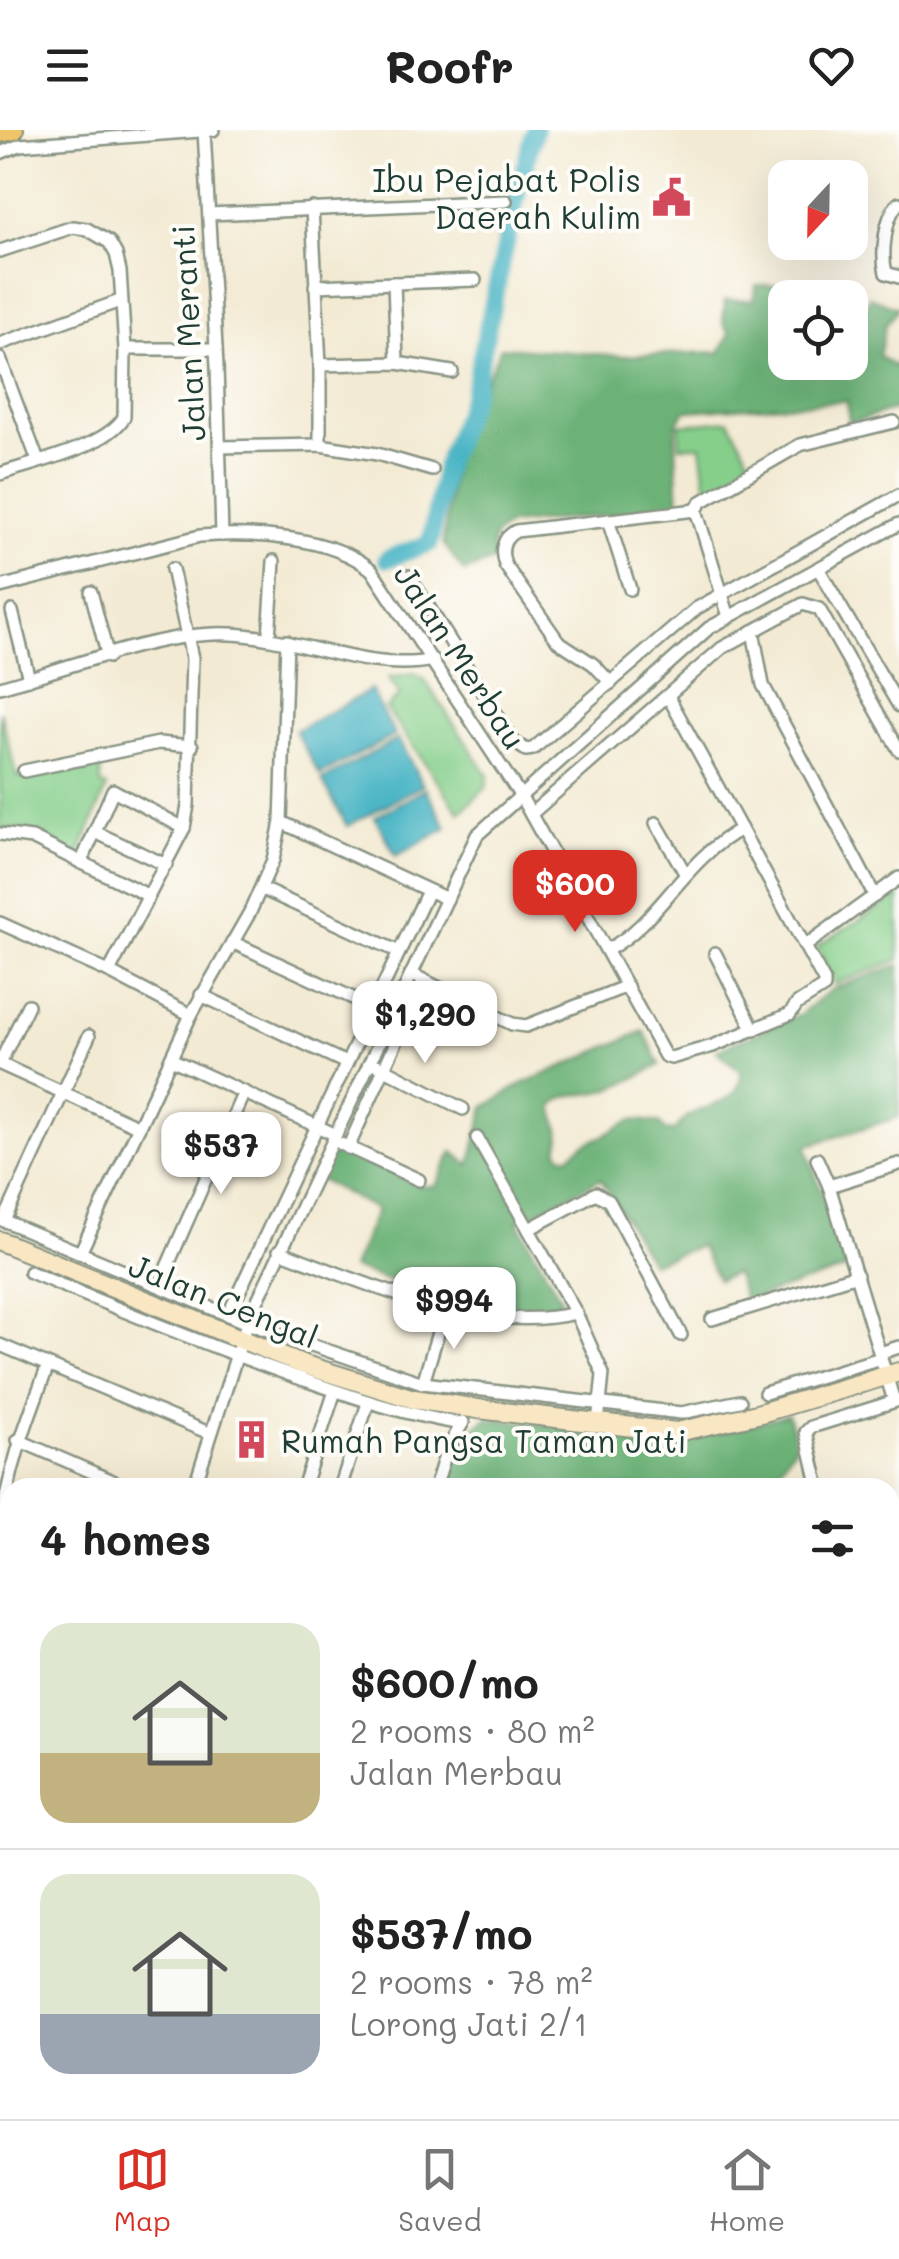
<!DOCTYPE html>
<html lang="en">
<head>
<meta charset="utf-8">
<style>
	:root { --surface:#fff; --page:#f6f6f6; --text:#222; --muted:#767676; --line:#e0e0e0; --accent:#d93025 }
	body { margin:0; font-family:Mali,sans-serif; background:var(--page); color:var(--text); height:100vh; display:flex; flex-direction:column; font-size:38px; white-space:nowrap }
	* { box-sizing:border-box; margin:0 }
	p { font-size:32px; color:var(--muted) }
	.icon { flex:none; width:55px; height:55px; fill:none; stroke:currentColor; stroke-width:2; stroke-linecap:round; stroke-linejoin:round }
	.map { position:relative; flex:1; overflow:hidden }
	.drawer { position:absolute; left:0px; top:1348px; width:900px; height:642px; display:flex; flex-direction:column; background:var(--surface); border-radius:30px 30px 0 0; box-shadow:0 10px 40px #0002 }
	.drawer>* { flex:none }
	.needle { width:65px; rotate:202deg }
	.fabs { position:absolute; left:768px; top:30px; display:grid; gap:20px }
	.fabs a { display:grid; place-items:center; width:100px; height:100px; border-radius:20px; background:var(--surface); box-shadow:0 10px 40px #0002; font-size:50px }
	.price { position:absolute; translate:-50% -85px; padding:0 22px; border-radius:20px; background:#fff; color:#222; font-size:32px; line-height:65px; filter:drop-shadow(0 2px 5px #0008) }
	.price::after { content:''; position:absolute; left:50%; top:60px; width:30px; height:22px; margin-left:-15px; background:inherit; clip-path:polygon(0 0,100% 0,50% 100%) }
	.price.current { background:var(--accent); color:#fff }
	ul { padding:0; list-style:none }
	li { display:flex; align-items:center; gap:30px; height:250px; padding:0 40px }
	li+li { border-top:2px solid var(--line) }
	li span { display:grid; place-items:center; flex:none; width:280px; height:200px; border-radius:30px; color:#555 }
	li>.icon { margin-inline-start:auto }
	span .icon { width:120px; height:120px; fill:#fffc; stroke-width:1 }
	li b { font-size:42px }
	h2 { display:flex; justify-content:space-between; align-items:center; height:120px; padding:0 40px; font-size:42px }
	header { display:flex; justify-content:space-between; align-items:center; height:130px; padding:0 40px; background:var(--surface); font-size:45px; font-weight:800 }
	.menu { display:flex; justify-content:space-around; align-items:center; height:140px; border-top:2px solid var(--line); background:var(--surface); font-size:28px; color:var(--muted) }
	.menu a { display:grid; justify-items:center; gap:5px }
	.menu .current { color:var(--accent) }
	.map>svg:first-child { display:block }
	.green { fill:#86cf8b; stroke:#528660; stroke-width:2.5 }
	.forest { fill:#6cb277; stroke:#467856; stroke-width:2.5 }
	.water { fill:#47b4c4; stroke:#33787c; stroke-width:2.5 }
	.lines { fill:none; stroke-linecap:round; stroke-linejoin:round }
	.stream { stroke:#47b4c4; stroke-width:2.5 }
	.river { stroke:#47b4c4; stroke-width:18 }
	.street-casing { stroke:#899484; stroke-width:16 }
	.secondary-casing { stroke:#899484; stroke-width:22 }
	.primary-casing { stroke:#899484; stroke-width:22 }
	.street { stroke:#fff; stroke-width:11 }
	.secondary { stroke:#f9e7c3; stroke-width:18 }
	.primary { stroke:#f0c469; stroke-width:18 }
	.labels { text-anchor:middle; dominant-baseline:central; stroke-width:8; stroke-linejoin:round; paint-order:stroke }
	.poi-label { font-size:32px; fill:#1f3d34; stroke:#fdfcf7; text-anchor:end }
	.street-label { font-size:32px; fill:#1f3d34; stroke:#fdfcf7 }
</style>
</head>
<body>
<header><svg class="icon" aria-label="menu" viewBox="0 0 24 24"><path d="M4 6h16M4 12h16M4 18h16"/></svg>Roofr<svg class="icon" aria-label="heart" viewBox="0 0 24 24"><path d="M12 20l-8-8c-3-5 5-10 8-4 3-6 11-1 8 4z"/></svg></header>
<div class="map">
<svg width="899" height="1989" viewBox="0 0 899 1989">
	<rect width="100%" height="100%" fill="#fdfcf7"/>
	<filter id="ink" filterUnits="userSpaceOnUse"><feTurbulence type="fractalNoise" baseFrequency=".01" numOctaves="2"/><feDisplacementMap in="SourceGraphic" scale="20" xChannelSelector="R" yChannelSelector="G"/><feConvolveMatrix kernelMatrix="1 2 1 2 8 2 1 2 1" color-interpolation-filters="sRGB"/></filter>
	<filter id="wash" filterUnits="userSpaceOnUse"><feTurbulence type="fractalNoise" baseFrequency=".0048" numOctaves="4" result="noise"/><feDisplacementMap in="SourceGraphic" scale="40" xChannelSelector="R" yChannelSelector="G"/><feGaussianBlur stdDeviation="2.25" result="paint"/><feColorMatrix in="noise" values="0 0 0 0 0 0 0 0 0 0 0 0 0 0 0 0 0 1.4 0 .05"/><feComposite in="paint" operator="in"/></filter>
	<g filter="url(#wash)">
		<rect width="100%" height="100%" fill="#f3ead3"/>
		<!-- green -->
		<g class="green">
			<path d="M729,290l23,43 -45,27 -6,-44h-21l-1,-21z"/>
			<path d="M414,544l10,5 64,96 -2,13 -26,25 -74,-105 14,-13 -12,-17z"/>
			<path d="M0,581l17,66 83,-17 1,25 6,2 -28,68 -50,-24 -29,-3z"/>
			<path d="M899,766v64l-65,24 -17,-38z"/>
			<path d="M10,1783v55l-10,2v-55z"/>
			<path d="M894,1964l5,8v17h-44l14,-9h21v-14z"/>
		</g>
		<!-- forest -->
		<g class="forest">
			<path d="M756,155l54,1 4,11 -29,1v64h65v-37l10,-6 10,-22 28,11 -13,18 -6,30 14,10 6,-3v45l-50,15 -2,-22 -162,10 -10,16 4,81 -170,17c-17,10 -20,16 -14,35l-31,12 -21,-29 11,-82 22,-60 25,-54 121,9 98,-4 10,-19 -7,-10 2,-23h28z"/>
			<path d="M899,835v152l-93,29 41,123 -102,32 -10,-28 -17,7 -18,-34 -49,17 -50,-84 -83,43 43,77 -6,11 -110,-10 -93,-32 25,-58 -59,-31 16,-34 86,41h15l18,-34 17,13 15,-58 37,-23 122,-53 16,34c-19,10 -40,22 -61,27 -19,5 -31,-2 -46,14l8,31 -3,13 4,6h8c14,-14 19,-13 35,-21 27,-14 19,-18 54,-12l6,7 9,1c5,-5 10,-13 17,-17 21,-10 52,-13 50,-43l-25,-21 83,-35 33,-26z"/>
			<path d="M788,1284l8,30 -30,43 -324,1c10,-35 16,-49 45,-70l191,21 52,-9z"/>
		</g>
		<!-- water -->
		<g class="water">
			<path d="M371,560l24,45 -75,40 -25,-44z"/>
			<path d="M398,609l25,46 -76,41 -25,-46z"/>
			<path d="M426,659l21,39 -51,28 -21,-39z"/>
		</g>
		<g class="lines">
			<!-- stream -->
			<path class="stream" d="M125,1l14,-1"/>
			<!-- river -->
			<path class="river" d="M387,429l43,-16 15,-77 28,-73 46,-208 16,-55"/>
		</g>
	</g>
	<g filter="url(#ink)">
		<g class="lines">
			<defs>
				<g id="street">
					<path d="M204,0l13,236 5,169"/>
					<path d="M0,23l20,-8 193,-15"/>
					<path d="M899,73c-14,12 -18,51 -13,70l13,4"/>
					<path d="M312,78l8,157v80"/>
					<path d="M209,84l297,-13"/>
					<path d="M0,121l73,-24 14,2 22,13 7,12 4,17 5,78 -1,68c-17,30 -92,46 -124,57"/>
					<path d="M394,153l3,80"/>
					<path d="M315,156l160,-6"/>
					<path d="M0,214l120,-43"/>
					<path d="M125,219h91"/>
					<path d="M0,229l38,102"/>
					<path d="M320,235l77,-2 55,9"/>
					<path d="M220,317l100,-2 57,9 55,16"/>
					<path d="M696,380l5,-8 99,-57 94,-23"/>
					<path d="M696,380l33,107"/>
					<path d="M608,390l22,69"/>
					<path d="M818,438l81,138"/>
					<path d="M409,446l105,166 12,8 7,-1 164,-141 202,-113"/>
					<path d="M0,457l200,-51c51,-4 132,0 172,34l148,225 145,261 6,2 42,-12 77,-32 7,-10 27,-17v-6l-156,-285"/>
					<path d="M91,462l17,65"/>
					<path d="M12,481l17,68"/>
					<path d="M753,501l10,54 112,211"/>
					<path d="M269,508l5,-77"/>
					<path d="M611,553l-18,-19 -35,-23 -53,-76c-5,-14 -3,-27 11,-34l180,-21"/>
					<path d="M0,557c65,-18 165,-57 231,-53 67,3 139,40 202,26"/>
					<path d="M24,641l135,-28 33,3"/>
					<path d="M531,684l191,-166 81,-44 16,5 80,141"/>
					<path d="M281,692l166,77"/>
					<path d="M656,693l29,50"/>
					<path d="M95,702l71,33"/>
					<path d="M0,704l32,4 117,58"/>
					<path d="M81,733l32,-73 71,38"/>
					<path d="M262,759l137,63"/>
					<path d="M0,793l109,49 82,43"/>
					<path d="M232,812l140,65"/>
					<path d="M805,816l94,-68"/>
					<path d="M607,820c53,-28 76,-90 134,-121"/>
					<path d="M715,823l39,77"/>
					<path d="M109,842l75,-144 4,-23 4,-147 -20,-89"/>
					<path d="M411,844l101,50 14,2 101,-40"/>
					<path d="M201,865l145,68"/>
					<path d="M171,929l163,75"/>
					<path d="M0,933l28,-58"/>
					<path d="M0,934l139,63"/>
					<path d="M377,935l86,44"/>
					<path d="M477,1008l99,175 27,61 -5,49"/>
					<path d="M341,1014l78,36"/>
					<path d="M348,1018l76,-167"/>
					<path d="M817,1029l12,27 65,215"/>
					<path d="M829,1056l70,-22"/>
					<path d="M0,1089l247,104 176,60 258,30 59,-12"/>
					<path d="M4,1091l85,-185"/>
					<path d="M529,1099l67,-36 13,8 72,134"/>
					<path d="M279,1121c89,33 202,85 297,62"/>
					<path d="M80,1123l111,-238 59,-103 23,-52 8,-38 6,-181"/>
					<path d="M30,1142c87,37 174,72 263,104 58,20 107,38 169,48"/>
					<path d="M159,1155l85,-193"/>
					<path d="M228,1185l200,-424"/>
					<path d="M712,1189l145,-44"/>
					<path d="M0,1215l209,88"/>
					<path d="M880,1223l19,-6"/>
					<path d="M423,1253l22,-74"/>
					<path d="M765,1263l116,-35"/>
					<path d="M18,1310l111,48"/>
					<path d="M194,1358l53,-165 230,-488 232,-207 190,-104"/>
					<path d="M303,1358l32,-97"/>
					<path d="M340,1358l28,-85"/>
					<path d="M435,1358l11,-36 17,-30"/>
					<path d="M819,1358l-13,-56 5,-5 88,-27"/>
					<path d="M0,1404c7,-60 26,-112 48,-168"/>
					<path d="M890,1415l9,4"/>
					<path d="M0,1494l10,4"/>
					<path d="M0,1563l10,34"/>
					<path d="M0,1609l10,-3"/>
					<path d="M890,1675l9,1"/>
					<path d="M890,1722l9,1"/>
					<path d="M890,1822l9,16"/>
					<path d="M0,1858l10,32"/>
					<path d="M36,1980l3,9"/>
					<path d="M128,1980l3,9"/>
					<path d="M191,1980l2,9"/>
					<path d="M276,1980l3,9"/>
					<path d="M366,1980l2,9"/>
					<path d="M457,1980l2,9"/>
					<path d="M550,1980l3,9"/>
				</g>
				<g id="secondary">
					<path d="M0,1111l302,123 112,35 64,10 199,23 80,-18 142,-42"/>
					<path d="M890,1700l9,1"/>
					<path d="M0,1858l10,-3"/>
				</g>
				<path id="primary" d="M0,3l14,-3"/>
			</defs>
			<!-- street casing -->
			<use href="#street" class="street-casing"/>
			<!-- secondary casing -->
			<use href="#secondary" class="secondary-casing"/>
			<!-- primary casing -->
			<use href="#primary" class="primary-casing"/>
			<!-- street -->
			<use href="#street" class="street"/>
			<!-- secondary -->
			<use href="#secondary" class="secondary"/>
			<!-- primary -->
			<use href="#primary" class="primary"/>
		</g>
	</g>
	<!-- icons -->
	<defs>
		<symbol id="civic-bare" viewBox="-9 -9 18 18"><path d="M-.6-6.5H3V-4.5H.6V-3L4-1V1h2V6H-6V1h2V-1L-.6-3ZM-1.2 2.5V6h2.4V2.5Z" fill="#d1495b" stroke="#fdfcf7" stroke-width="2.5" paint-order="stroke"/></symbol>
		<symbol id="building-bare" viewBox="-9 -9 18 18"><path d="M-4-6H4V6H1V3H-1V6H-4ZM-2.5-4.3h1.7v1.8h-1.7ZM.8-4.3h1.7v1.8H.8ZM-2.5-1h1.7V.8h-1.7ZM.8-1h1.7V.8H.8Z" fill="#d1495b" stroke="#fdfcf7" stroke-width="2.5" paint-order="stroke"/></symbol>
	</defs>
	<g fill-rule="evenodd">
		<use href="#civic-bare" x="644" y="40" width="55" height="55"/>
		<use href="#building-bare" x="224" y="1282" width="55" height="55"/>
	</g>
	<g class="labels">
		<!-- poi labels -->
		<g class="poi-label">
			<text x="641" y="49">Ibu Pejabat Polis<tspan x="641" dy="37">Daerah Kulim</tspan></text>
			<text x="281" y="1310" text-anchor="start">Rumah Pangsa Taman Jati</text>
		</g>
		<!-- street labels -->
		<g class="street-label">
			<text transform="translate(187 203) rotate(-93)">Jalan Meranti</text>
			<text transform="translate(461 526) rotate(57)">Jalan Merbau</text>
			<text transform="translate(224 1170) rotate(22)">Jalan Cengal</text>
		</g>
	</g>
</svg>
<div class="fabs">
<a><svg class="needle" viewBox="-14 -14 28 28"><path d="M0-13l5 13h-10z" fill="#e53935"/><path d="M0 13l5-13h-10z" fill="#767676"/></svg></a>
<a><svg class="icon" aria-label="locate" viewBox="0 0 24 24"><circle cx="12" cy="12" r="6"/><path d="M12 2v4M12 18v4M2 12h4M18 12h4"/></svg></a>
</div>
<b class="price current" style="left:575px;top:805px">$600</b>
<b class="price" style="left:425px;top:936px">$1,290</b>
<b class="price" style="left:221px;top:1067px">$537</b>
<b class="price" style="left:454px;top:1222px">$994</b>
<section class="drawer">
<h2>4 homes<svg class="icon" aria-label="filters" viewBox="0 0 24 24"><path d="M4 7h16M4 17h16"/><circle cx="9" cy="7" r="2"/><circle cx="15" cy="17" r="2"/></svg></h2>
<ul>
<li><span style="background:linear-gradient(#dfe7d0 65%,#c2b280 0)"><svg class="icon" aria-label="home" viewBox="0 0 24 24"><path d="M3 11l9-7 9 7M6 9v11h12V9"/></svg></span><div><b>$600/mo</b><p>2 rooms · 80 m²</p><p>Jalan Merbau</p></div></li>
<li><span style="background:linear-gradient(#dfe7d0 70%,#9aa5b1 0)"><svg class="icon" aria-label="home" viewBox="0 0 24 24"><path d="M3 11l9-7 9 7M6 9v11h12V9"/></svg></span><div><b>$537/mo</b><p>2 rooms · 78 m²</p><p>Lorong Jati 2/1</p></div></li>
</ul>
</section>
</div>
<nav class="menu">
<a class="current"><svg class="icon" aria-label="map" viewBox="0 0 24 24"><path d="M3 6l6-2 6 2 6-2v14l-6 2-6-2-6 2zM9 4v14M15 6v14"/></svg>Map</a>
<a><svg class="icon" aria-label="saved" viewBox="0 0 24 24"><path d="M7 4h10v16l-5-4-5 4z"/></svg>Saved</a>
<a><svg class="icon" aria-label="home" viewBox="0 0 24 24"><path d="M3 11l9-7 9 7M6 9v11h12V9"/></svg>Home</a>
</nav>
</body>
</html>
